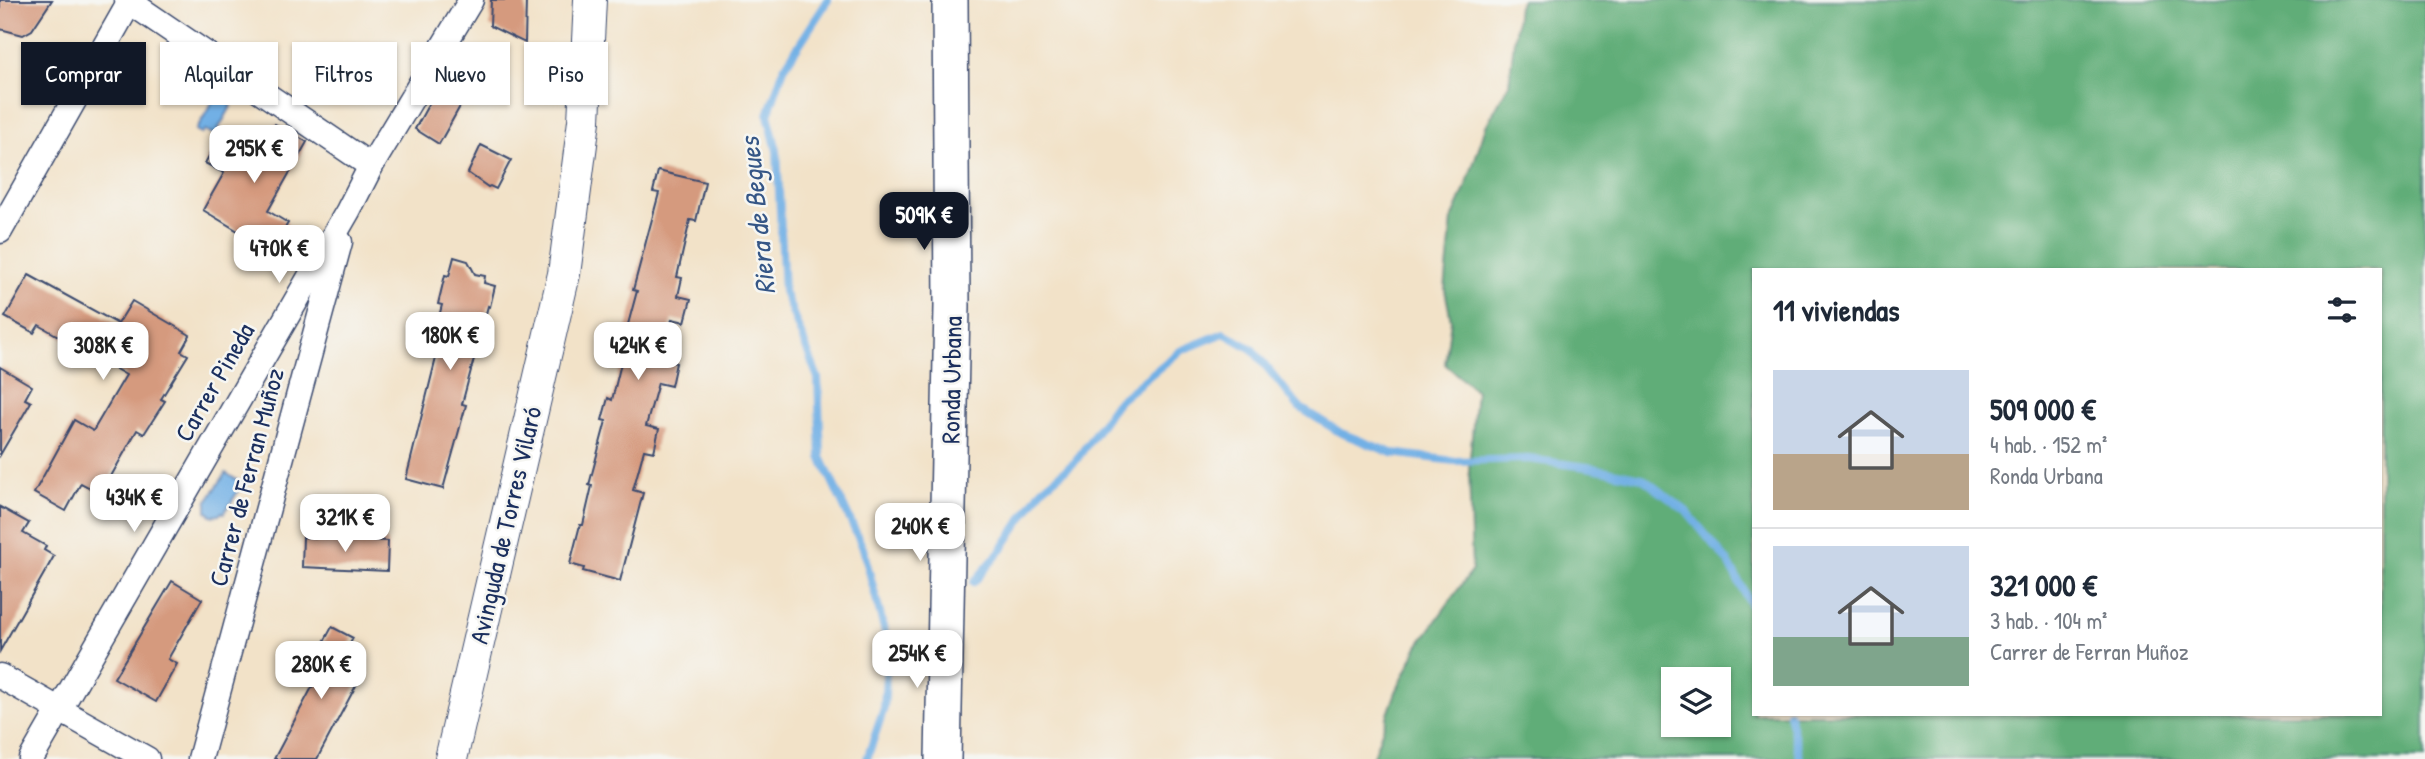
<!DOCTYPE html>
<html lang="es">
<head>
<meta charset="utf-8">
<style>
	:root { --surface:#fff; --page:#f6f6f7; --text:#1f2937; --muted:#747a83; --line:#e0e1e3; --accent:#111827 }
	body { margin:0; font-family:"Patrick Hand",sans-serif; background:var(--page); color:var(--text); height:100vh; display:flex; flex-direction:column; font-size:26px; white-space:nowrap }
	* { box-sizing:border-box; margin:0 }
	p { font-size:23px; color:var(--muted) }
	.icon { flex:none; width:38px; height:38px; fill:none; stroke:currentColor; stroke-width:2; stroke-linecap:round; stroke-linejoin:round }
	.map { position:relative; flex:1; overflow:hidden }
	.details { position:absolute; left:1752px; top:268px; width:630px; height:448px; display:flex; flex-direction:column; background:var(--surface); border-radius:0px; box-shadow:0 2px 5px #0004 }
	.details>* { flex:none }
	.guide { position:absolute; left:21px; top:42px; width:665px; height:63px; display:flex; gap:14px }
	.tools { position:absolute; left:1661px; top:667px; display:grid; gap:14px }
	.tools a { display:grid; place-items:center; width:70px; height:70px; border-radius:0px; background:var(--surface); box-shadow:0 2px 5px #0004; font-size:35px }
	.price { position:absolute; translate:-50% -60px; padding:0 16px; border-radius:14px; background:#fff; color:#222; font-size:23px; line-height:46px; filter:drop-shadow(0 2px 4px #0008) }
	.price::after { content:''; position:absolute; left:50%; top:42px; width:21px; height:16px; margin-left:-10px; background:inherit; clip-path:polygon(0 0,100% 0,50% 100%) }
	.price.current { background:var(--accent); color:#fff }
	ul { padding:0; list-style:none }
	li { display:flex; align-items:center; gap:21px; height:175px; padding:0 21px }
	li+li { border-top:2px solid var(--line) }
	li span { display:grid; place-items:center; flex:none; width:196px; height:140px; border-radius:0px; color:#555 }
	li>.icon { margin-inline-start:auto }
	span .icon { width:84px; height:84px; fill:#fffc; stroke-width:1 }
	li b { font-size:30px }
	h2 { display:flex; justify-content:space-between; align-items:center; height:84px; padding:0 21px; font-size:30px }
	.chip { padding:0 24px; border-radius:0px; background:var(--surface); box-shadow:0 2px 5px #0004; font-size:24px; line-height:63px }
	.chip.current { background:var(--accent); color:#fff }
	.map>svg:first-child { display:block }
	.forest { fill:#60ad78; stroke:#3e6e6b; stroke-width:2; fill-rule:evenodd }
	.water { fill:#72b0e5; stroke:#4670a2; stroke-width:2 }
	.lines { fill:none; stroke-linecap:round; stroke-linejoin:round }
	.stream { stroke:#72b0e5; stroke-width:8 }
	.building { fill:#d59a7e }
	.minor-casing { stroke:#3b4a6e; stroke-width:27 }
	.tertiary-casing { stroke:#3b4a6e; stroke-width:34 }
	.secondary-casing { stroke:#3b4a6e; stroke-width:38 }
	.minor { stroke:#fff; stroke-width:24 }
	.tertiary { stroke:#fff; stroke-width:32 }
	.secondary { stroke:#fff; stroke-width:35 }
	.labels { text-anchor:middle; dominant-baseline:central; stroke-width:5; stroke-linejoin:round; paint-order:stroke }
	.street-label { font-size:26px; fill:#1b2f5e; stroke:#f6f6f2 }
	.water-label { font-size:28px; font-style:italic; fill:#355686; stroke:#f6f6f2 }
</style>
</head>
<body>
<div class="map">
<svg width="2425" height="759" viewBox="0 0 2425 759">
	<rect width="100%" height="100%" fill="#f6f6f2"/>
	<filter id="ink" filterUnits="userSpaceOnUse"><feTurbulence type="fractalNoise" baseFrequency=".0143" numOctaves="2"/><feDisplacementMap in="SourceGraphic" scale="14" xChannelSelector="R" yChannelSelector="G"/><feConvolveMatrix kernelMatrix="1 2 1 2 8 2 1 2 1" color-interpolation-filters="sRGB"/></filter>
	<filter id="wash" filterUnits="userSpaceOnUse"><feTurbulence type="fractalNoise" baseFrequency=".00686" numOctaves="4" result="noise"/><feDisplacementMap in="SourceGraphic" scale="28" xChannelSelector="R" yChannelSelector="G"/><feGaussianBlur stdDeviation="1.57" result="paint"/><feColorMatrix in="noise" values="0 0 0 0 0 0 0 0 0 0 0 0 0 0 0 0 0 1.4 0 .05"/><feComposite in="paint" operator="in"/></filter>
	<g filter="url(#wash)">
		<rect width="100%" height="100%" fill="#f2e2c8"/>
		<!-- forest -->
		<path class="forest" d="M1522,0h903v759h-1053l24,-67 22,-46 54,-76 -3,-101 7,-78 -31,-27 6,-44 -6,-30 7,-71 13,-30 21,-63 23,-42 9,-78zM1754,270h626v444h-626zM1673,679h45v45h-45z"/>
		<!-- water -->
		<g class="water">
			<path d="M354,45l23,11 5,7 -2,8 -8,4 -8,-4 -15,-16v-8z"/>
			<path d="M216,96l16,9 -17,30 -10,-5 -3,4 -6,-4z"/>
			<path d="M226,473l17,11 -19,29 -2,-1 -3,3 -7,1 -5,-5v-10z"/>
		</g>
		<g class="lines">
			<!-- stream -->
			<g class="stream">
				<path d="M828,0l-44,68 -16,47 9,36 7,140 34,87 3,79 42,91 25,96 -4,64 -17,51"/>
				<path d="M974,582l25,-29 43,-64 33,-27 41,-59 64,-52 44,-18 28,16 47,58 42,26 51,20 62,8 74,-2 59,8 55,11 44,33 43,52 25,48"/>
				<path d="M887,655l16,-19"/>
				<path d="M1789,714l11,45"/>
			</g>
		</g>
		<g id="blocks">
			<!-- building -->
			<g class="building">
				<path d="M0,0h52l-20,30 -9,5 -23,-6z"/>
				<path d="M491,0h35l-1,43 -35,-17z"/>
				<path d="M450,65l27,11 -38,68 -24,-15z"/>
				<path d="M275,124l32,18 -39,69 20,12 -17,28 -68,-41 21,-37 -19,-10 11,-19 19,11 9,-16 17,10z"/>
				<path d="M481,145l30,15 -15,29 -6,-3 -2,1 -20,-14z"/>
				<path d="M658,171l47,11 -9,39 -6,-1 -13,57 5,1 -4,18 13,3 -6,23 -13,-3 -8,41 12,3 -5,23 -13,-3 -12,43 13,3 -5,23 -10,-2 -11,40 10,3 -23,88 -37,-10 1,-3 -14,-4 10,-39h3l9,-39 -3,-1 17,-64 -4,-1 6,-22 4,2 11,-45 -3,-1 17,-63 -4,-1 26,-97 -6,-1z"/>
				<path d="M454,257l14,4 7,13 10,2 -1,7 11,3 -5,21 -2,-1 -26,98 4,1 -23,84 -37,-10 31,-125 -7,-2 12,-47 -4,-1 7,-29 4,1z"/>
				<path d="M29,275l89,49 14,-23 58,34 -9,16 7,4 -27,44 4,2 -21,33 -7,-4 -36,64 -20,-11 -15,28 -32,-18 40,-73 19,11 33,-56 -87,-50 -5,8 -29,-16z"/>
				<path d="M0,367l32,19 -7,13 6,3 -31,53z"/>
				<path d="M0,507l29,16 -6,10 23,13 -2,4 10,6 -54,95z"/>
				<path d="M303,537l85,4 -1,30 -85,-4z"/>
				<path d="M172,581l30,18 -34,60 9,5 -21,38 -42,-24z"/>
				<path d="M332,627l21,11 -16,30 22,12 -42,79h-43l43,-81 -10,-5z"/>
			</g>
		</g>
	</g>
	<g filter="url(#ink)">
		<use href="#blocks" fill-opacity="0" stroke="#3b4a6e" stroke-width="2"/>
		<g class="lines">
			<defs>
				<g id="minor">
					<path d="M127,0l244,166"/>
					<path d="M0,231l131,-231"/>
					<path d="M0,676l147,83"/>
					<path d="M31,759l317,-548 23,-45 100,-166"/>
					<path d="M200,759l140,-517"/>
				</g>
				<path id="tertiary" d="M451,759l113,-485 20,-153 6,-121"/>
				<path id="secondary" d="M943,759l9,-453 -2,-306"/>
			</defs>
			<!-- minor casing -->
			<use href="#minor" class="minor-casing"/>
			<!-- tertiary casing -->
			<use href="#tertiary" class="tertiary-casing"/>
			<!-- secondary casing -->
			<use href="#secondary" class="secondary-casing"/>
			<!-- minor -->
			<use href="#minor" class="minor"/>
			<!-- tertiary -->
			<use href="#tertiary" class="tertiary"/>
			<!-- secondary -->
			<use href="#secondary" class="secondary"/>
		</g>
	</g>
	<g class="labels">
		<!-- street labels -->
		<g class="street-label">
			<text transform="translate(951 380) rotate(-89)">Ronda Urbana</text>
			<text transform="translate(214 382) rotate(-60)">Carrer Pineda</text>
			<text transform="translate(246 477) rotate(-75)">Carrer de Ferran Muñoz</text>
			<text transform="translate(505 525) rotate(-77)">Avinguda de Torres Vilaró</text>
		</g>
		<!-- water labels -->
		<g class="water-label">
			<text transform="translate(757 216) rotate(-96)">Riera de Begues</text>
		</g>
	</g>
</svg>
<div class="tools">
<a><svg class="icon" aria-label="layers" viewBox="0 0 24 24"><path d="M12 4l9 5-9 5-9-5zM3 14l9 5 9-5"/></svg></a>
</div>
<b class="price" style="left:254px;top:185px">295K €</b>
<b class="price current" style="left:924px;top:252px">509K €</b>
<b class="price" style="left:279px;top:285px">470K €</b>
<b class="price" style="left:450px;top:372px">180K €</b>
<b class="price" style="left:103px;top:382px">308K €</b>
<b class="price" style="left:638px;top:382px">424K €</b>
<b class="price" style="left:134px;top:534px">434K €</b>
<b class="price" style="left:345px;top:554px">321K €</b>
<b class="price" style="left:920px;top:563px">240K €</b>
<b class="price" style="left:917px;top:690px">254K €</b>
<b class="price" style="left:321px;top:701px">280K €</b>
<div class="guide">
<a class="chip current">Comprar</a>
<a class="chip">Alquilar</a>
<a class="chip">Filtros</a>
<a class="chip">Nuevo</a>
<a class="chip">Piso</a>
</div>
<section class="details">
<h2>11 viviendas<svg class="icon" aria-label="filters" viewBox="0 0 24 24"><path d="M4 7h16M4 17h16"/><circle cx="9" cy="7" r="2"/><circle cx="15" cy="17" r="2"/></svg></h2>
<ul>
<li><span style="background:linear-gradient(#c9d6e8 60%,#b9a48a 0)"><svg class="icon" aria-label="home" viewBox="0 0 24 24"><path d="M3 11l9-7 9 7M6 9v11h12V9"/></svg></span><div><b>509 000 €</b><p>4 hab. · 152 m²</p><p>Ronda Urbana</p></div></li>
<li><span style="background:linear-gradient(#c9d6e8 65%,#7fa58c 0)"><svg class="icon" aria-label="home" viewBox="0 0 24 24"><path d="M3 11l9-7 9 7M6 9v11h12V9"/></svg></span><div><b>321 000 €</b><p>3 hab. · 104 m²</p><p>Carrer de Ferran Muñoz</p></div></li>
</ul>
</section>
</div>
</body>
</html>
